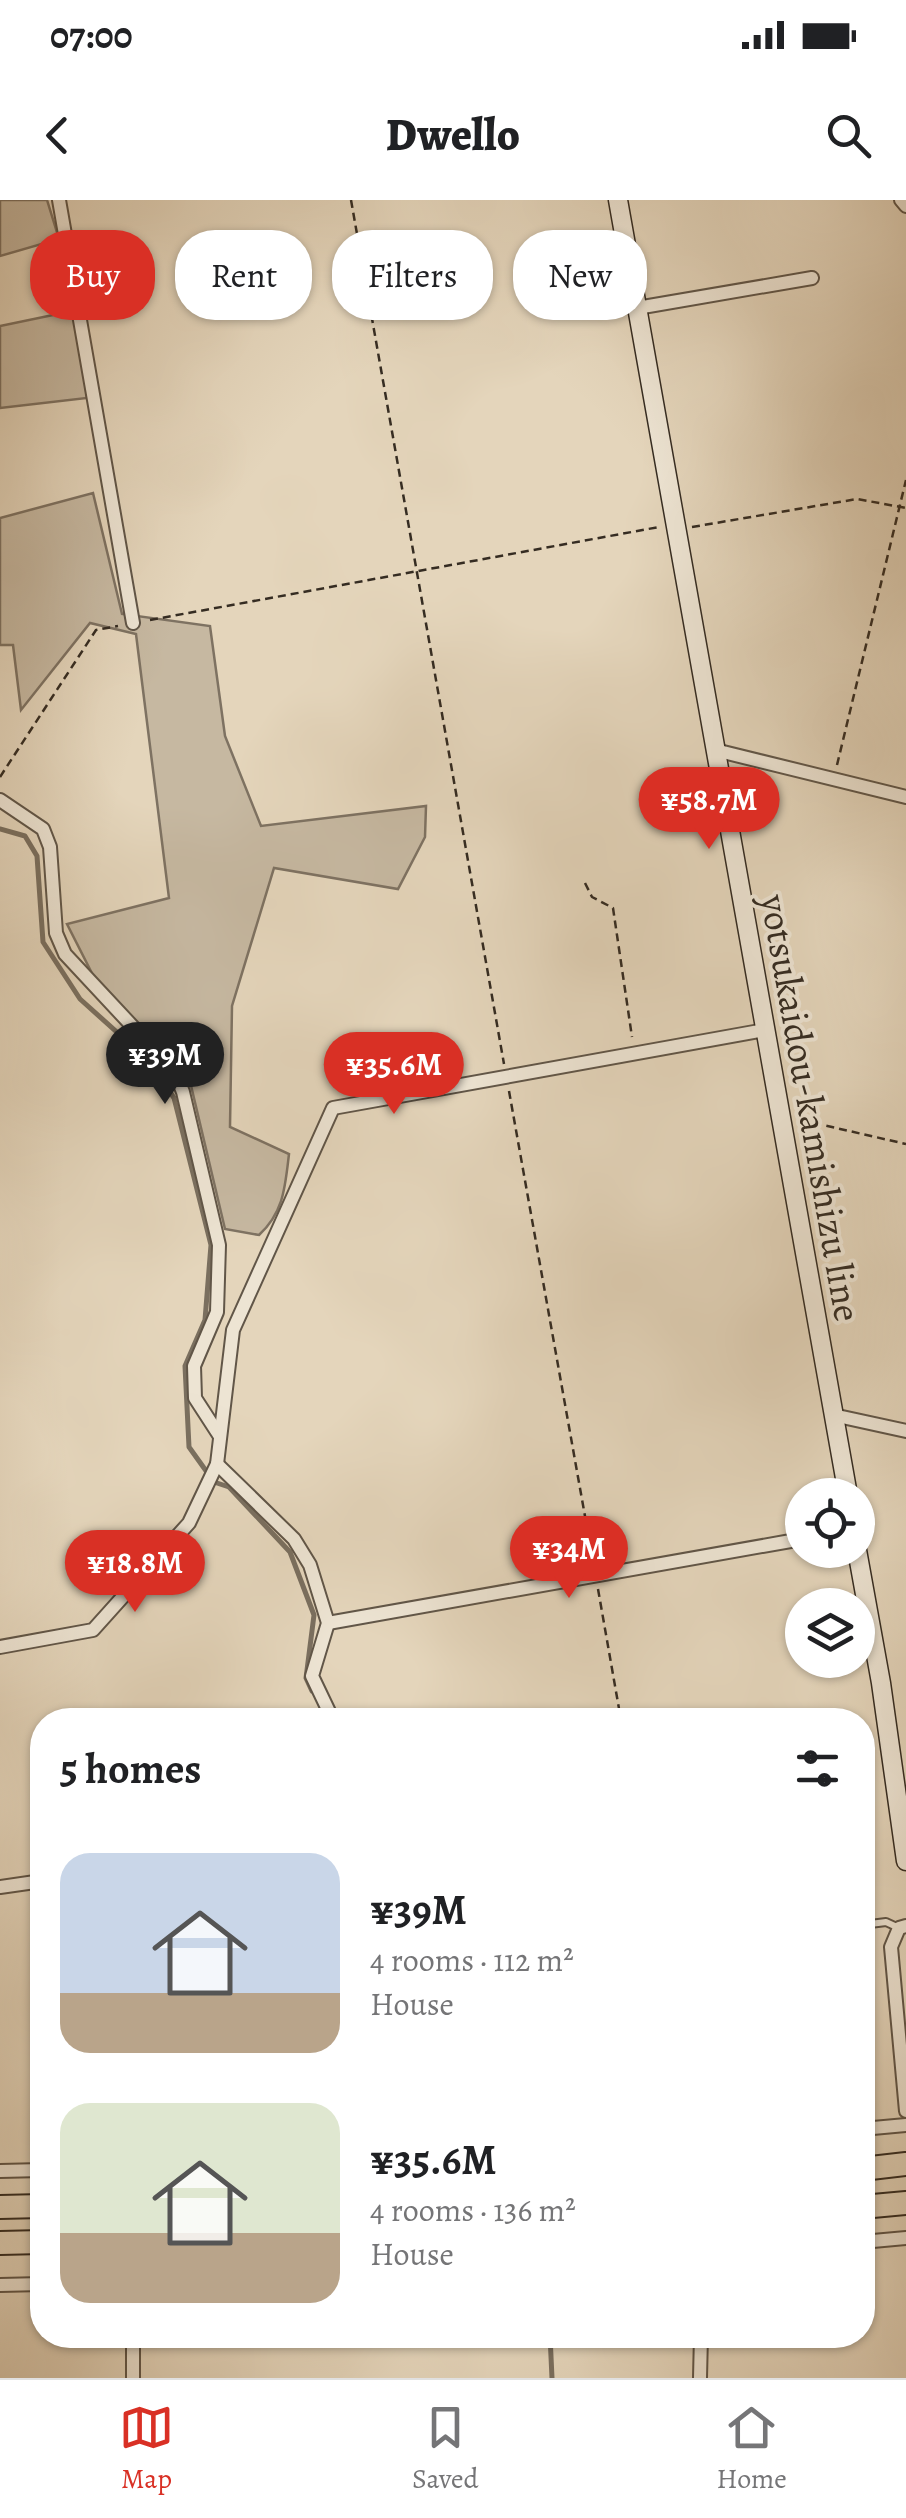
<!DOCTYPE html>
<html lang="en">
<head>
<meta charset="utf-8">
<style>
	:root { --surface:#fff; --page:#f2f2f2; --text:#202124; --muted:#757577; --line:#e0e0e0; --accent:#d93025 }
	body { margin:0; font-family:Alegreya,serif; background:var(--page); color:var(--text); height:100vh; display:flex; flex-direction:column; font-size:38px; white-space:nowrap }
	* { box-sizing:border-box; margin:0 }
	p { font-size:32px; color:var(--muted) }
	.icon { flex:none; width:55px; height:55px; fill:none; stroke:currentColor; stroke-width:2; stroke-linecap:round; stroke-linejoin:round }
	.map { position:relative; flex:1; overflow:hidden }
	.details { position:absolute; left:30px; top:1508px; width:845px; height:640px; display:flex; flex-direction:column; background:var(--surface); border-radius:40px; box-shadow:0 2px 8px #0004 }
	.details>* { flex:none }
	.hud { position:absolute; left:30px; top:30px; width:848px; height:90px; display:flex; gap:20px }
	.controls { position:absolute; left:785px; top:1278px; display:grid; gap:20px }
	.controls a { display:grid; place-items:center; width:90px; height:90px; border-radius:50%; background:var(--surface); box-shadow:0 2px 8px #0004; font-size:50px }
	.price { position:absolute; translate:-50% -85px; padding:0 22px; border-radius:35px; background:var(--accent); color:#fff; font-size:32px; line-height:65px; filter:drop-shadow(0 2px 5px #0008) }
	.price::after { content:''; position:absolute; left:50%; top:60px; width:30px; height:22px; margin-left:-15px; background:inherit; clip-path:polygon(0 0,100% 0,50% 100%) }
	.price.current { background:#222; color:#fff }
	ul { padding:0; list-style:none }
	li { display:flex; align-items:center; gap:30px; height:250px; padding:0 30px }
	li span { display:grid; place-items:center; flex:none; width:280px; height:200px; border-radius:30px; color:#555 }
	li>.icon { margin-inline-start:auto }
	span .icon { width:120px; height:120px; fill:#fffc; stroke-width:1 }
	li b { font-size:42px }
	h2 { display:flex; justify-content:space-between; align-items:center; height:120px; padding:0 30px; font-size:42px }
	.tag { padding:0 35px; border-radius:40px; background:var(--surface); box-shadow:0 2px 8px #0004; font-size:35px; line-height:90px }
	.tag.current { background:var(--accent); color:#fff }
	.status { display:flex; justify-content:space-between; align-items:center; height:70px; padding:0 50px; background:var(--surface); direction:ltr }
	.status svg { height:28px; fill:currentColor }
	header { display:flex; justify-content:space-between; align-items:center; height:130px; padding:0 30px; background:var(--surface); font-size:45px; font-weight:800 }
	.menu { display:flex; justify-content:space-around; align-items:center; height:140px; border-top:2px solid var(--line); background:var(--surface); font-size:28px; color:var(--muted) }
	.menu a { display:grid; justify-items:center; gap:5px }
	.menu .current { color:var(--accent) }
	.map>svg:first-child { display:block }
	.green { fill:#c6b8a1; stroke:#7e7262; stroke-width:2.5 }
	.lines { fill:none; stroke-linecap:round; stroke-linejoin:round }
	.stream { stroke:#7a6f5f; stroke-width:5 }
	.service-casing { stroke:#615648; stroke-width:10 }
	.minor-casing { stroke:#615648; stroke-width:16 }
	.secondary-casing { stroke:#352c22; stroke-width:21 }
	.motorway-casing { stroke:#352c22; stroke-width:26 }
	.path { stroke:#352c22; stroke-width:2.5; stroke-dasharray:8 5; stroke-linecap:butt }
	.service { stroke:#ede4d3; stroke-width:6 }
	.minor { stroke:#ede4d3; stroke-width:12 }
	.secondary { stroke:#ede4d3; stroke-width:18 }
	.motorway { stroke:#e4d5bb; stroke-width:22 }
	.labels { text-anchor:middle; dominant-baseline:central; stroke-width:8; stroke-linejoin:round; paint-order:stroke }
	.street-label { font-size:38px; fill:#352c22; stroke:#ede4d3 }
</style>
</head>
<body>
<div class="status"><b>07:00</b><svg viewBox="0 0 49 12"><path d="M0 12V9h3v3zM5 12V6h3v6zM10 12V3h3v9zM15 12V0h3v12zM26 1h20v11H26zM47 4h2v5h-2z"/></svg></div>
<header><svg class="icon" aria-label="back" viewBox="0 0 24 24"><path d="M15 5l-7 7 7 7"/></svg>Dwello<svg class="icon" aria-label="search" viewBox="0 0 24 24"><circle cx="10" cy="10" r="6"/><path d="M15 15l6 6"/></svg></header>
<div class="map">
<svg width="906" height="2178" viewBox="0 0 906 2178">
	<rect width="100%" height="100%" fill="#e4d5bb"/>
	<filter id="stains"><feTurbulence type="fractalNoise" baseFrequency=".002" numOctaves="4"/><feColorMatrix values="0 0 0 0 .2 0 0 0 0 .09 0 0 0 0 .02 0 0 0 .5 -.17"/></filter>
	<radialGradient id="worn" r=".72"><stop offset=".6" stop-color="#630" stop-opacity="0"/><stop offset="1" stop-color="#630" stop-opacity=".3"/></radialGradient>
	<!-- green -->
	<g class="green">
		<path d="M0,0h47l12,39 -59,17z"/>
		<path d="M77,110l10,88 -87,10v-82z"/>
		<path d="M93,293l29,121 88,12 15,110 36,90 165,-20 -1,31 -27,52 -124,-21 -42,138 -2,121 59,27c-4,33 -5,58 -30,81l-34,-6 -37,-156 -86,-80 -35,-69 102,-26 -33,-264 -46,-11 -69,87 -8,-65h-13v-127z"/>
	</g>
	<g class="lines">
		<!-- stream -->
		<g class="stream">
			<path d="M0,629l25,7 12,20 6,86 37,57 69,62 25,37 37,147 -6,75 -20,46 4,81 25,35 15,5 61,65 24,63 -8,63 6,13"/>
			<path d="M550,2135l2,43"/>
		</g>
		<defs>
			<path id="service" d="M862,1725l24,-3 13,6"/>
			<g id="minor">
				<path d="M59,0l74,423"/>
				<path d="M901,0l5,6"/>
				<path d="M637,108l175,-30"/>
				<path d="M715,550l191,47"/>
				<path d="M0,600l43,29 7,18 6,86 9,21 110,118 8,20 36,153 -2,67 -23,54 1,32 24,37"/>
				<path d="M833,1215l73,16"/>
				<path d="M217,1264l77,75 16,26 18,58 -16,53 21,44"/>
				<path d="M328,1423l474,-84"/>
				<path d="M0,1447l93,-17 96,-107 28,-59 16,-134 100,-222 432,-78"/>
				<path d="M0,1687l42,-6"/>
				<path d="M906,1726l-7,2 -8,19 15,164"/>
				<path d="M862,1929l44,-4"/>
				<path d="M0,1971l42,-1"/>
				<path d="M862,2042l44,-4"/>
				<path d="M0,2085l42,-1"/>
				<path d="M133,2135v43"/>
				<path d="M700,2178l1,-43"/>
			</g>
			<g id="secondary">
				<path d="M618,0l230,1295"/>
				<path d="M857,1350l24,133 25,178"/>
			</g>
			<g id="motorway">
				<path d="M862,1969l44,-5"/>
				<path d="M0,2007l42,-1"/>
				<path d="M862,2007l44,-4"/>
				<path d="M0,2043l42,-1"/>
			</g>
		</defs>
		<!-- service casing -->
		<use href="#service" class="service-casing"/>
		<!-- minor casing -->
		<use href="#minor" class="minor-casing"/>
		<!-- secondary casing -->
		<use href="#secondary" class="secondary-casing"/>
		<!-- motorway casing -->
		<use href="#motorway" class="motorway-casing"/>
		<!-- path -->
		<g class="path">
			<path d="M351,0l153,864"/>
			<path d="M692,327l165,-28 49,9"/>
			<path d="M150,420l509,-93"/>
			<path d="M837,565l69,-285"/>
			<path d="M0,577l96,-147 22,-4"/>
			<path d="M585,683l7,14 21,11 19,129"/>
			<path d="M509,891l84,470"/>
			<path d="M801,920l105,24"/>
			<path d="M598,1389l23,131"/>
		</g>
		<!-- service -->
		<use href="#service" class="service"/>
		<!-- minor -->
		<use href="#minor" class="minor"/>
		<!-- secondary -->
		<use href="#secondary" class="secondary"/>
		<!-- motorway -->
		<use href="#motorway" class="motorway"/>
	</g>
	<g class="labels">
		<!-- street labels -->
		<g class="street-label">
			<text transform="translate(811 908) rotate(80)">yotsukaidou-kamishizu line</text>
		</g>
	</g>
	<rect width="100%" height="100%" filter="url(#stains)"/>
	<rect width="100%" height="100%" fill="url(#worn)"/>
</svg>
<div class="controls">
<a><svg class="icon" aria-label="locate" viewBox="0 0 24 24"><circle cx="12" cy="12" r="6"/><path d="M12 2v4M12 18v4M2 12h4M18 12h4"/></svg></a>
<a><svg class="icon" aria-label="layers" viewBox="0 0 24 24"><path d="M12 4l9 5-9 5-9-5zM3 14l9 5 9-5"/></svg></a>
</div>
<b class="price" style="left:709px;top:652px">¥58.7M</b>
<b class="price current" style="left:165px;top:907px">¥39M</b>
<b class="price" style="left:394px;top:917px">¥35.6M</b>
<b class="price" style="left:569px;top:1401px">¥34M</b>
<b class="price" style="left:135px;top:1415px">¥18.8M</b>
<div class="hud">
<a class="tag current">Buy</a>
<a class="tag">Rent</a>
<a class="tag">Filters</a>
<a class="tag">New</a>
</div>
<section class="details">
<h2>5 homes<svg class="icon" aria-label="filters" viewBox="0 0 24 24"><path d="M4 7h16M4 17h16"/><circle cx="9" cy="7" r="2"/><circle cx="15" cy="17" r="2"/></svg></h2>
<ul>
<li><span style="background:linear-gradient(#c9d6e8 70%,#b9a48a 0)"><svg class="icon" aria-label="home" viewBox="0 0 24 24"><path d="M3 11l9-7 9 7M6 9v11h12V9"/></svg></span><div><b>¥39M</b><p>4 rooms · 112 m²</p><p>House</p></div></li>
<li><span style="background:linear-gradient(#dfe7d0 65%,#b9a48a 0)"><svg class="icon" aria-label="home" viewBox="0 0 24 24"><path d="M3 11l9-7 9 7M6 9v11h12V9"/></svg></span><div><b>¥35.6M</b><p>4 rooms · 136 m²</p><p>House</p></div></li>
</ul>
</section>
</div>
<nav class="menu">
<a class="current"><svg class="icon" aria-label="map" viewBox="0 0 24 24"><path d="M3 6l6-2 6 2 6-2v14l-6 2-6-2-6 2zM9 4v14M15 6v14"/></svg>Map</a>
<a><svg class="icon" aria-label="saved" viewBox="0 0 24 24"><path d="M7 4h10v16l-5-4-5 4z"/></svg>Saved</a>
<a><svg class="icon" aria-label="home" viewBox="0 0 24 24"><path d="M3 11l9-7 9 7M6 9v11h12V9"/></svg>Home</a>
</nav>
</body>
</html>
